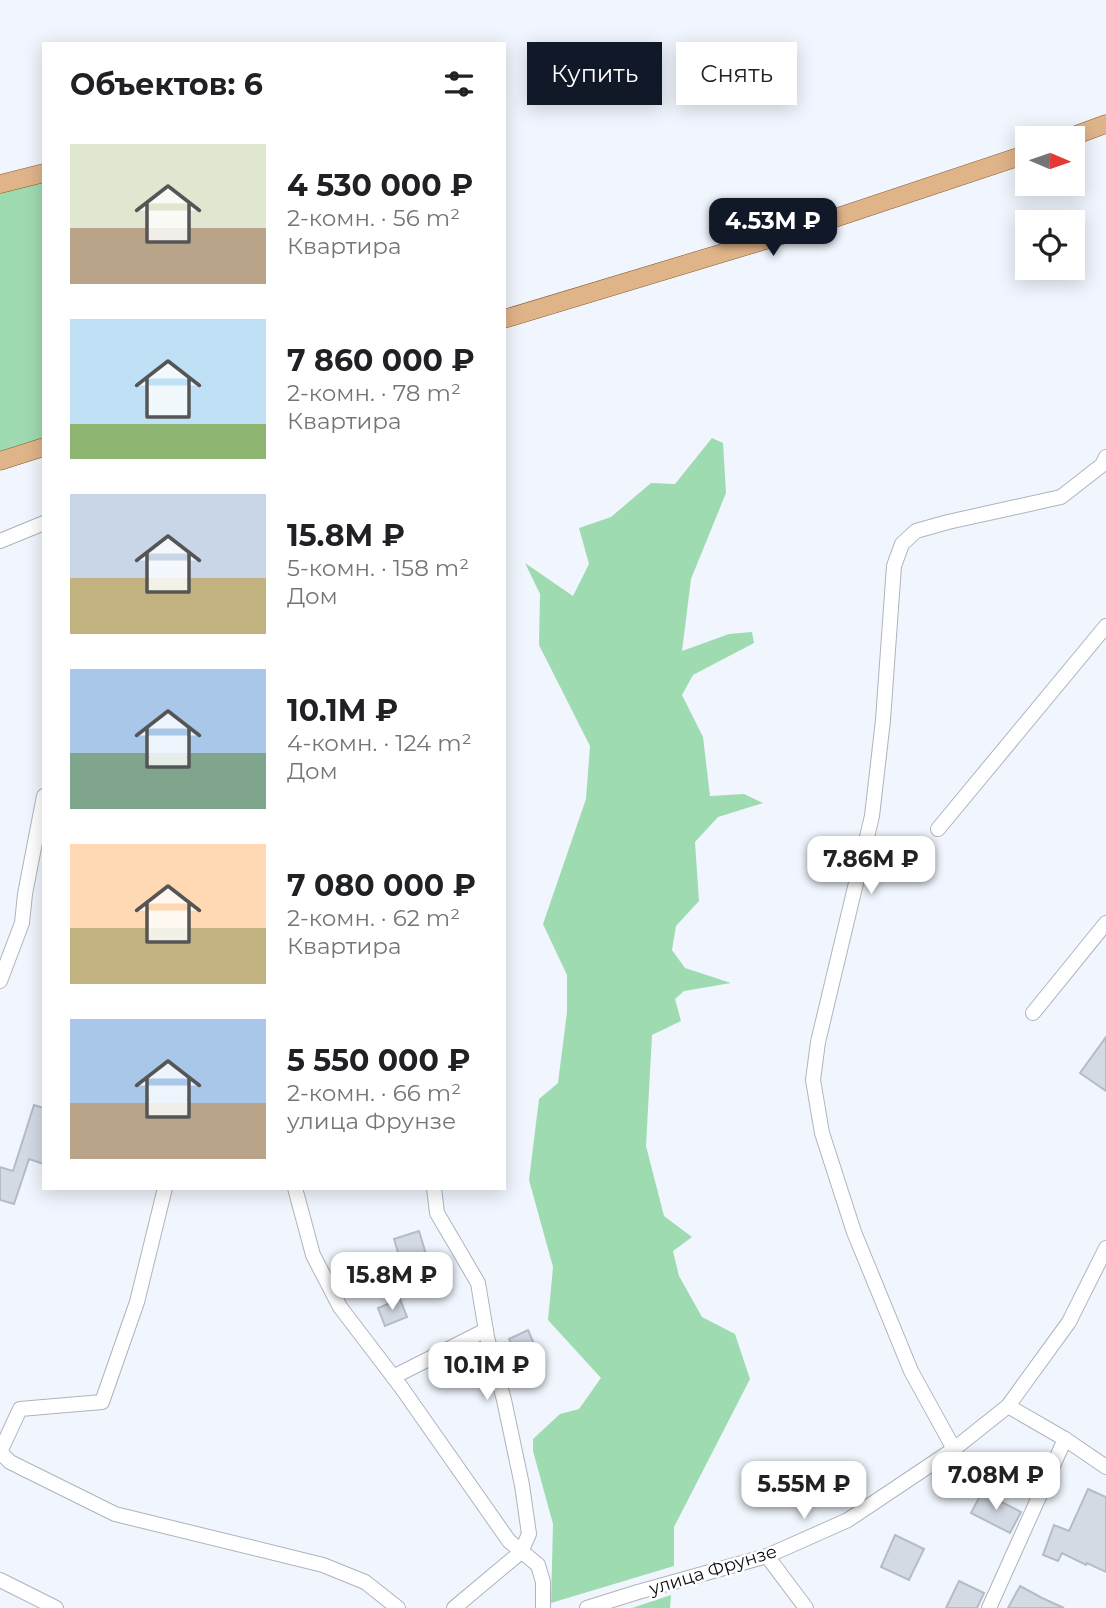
<!DOCTYPE html>
<html lang="ru">
<head>
<meta charset="utf-8">
<style>
	:root { --surface:#fff; --page:#f2f2f2; --text:#202124; --muted:#757577; --accent:#111827 }
	body { margin:0; font-family:Montserrat,sans-serif; background:var(--page); color:var(--text); height:100vh; display:flex; flex-direction:column; font-size:26px; white-space:nowrap }
	* { box-sizing:border-box; margin:0 }
	p { font-size:23px; color:var(--muted) }
	.icon { flex:none; width:38px; height:38px; fill:none; stroke:currentColor; stroke-width:2; stroke-linecap:round; stroke-linejoin:round }
	.map { position:relative; flex:1; overflow:hidden }
	.sheet { position:absolute; left:42px; top:42px; width:464px; height:1148px; display:flex; flex-direction:column; background:var(--surface); border-radius:0px; box-shadow:0 4px 18px #0003 }
	.sheet>* { flex:none }
	.top-card { position:absolute; left:527px; top:42px; width:474px; height:63px; display:flex; gap:14px }
	.needle { width:46px; rotate:92deg }
	.fabs { position:absolute; left:1015px; top:126px; display:grid; gap:14px }
	.fabs a { display:grid; place-items:center; width:70px; height:70px; border-radius:0px; background:var(--surface); box-shadow:0 4px 18px #0003; font-size:35px }
	.price { position:absolute; translate:-50% -60px; padding:0 16px; border-radius:14px; background:#fff; color:#222; font-size:23px; line-height:46px; filter:drop-shadow(0 2px 4px #0008) }
	.price::after { content:''; position:absolute; left:50%; top:42px; width:21px; height:16px; margin-left:-10px; background:inherit; clip-path:polygon(0 0,100% 0,50% 100%) }
	.price.current { background:var(--accent); color:#fff }
	ul { padding:0; list-style:none }
	li { display:flex; align-items:center; gap:21px; height:175px; padding:0 28px }
	li span { display:grid; place-items:center; flex:none; width:196px; height:140px; border-radius:0px; color:#555 }
	li>.icon { margin-inline-start:auto }
	span .icon { width:84px; height:84px; fill:#fffc; stroke-width:1 }
	li b { font-size:30px }
	h2 { display:flex; justify-content:space-between; align-items:center; height:84px; padding:0 28px; font-size:30px }
	.chip { padding:0 24px; border-radius:0px; background:var(--surface); box-shadow:0 4px 18px #0003; font-size:24px; line-height:63px }
	.chip.current { background:var(--accent); color:#fff }
	.map>svg:first-child { display:block }
	.green { fill:#9fdbb0 }
	.building { fill:#d4dae4; stroke:#b6bcc6; stroke-width:2 }
	.lines { fill:none; stroke-linecap:round; stroke-linejoin:round }
	.minor-casing { stroke:#adb4bd; stroke-width:16 }
	.major-casing { stroke:#88592c; stroke-width:19 }
	.minor { stroke:#fff; stroke-width:14 }
	.major { stroke:#e0b489; stroke-width:18 }
	.labels { text-anchor:middle; dominant-baseline:central; stroke-width:5; stroke-linejoin:round; paint-order:stroke }
	.street-label { font-size:18px; fill:#0b0d11; stroke:#fff }
</style>
</head>
<body>
<div class="map">
<svg width="1106" height="1608" viewBox="0 0 1106 1608">
	<rect width="100%" height="100%" fill="#f1f6fe"/>
	<!-- green -->
	<g class="green">
		<path d="M44,179v264l-44,13v-265z"/>
		<path d="M712,438l11,5 3,50 -35,86 -9,72 47,-17 23,-2 2,11 -61,32 -11,20 21,42 7,59 34,-2 19,9 -45,14 -23,25 4,59 -23,25 -4,24 13,18 46,15 -47,8 -9,8 6,22 -29,14 -6,111 18,70 28,21 -19,14 6,25 23,41 33,17 15,45 -76,148v39l-123,37 2,-79 -20,-73v-12l27,-25 19,-5 22,-31 -53,-58 5,-53 -24,-87 10,-81 19,-16 9,-71v-37l-24,-51 43,-125 4,-53 -51,-101 1,-51 -15,-31 48,33 16,-32 -10,-36 32,-11 40,-34 24,1z"/>
		<path d="M671,1595l-1,13h-38z"/>
	</g>
	<!-- building -->
	<g class="building">
		<path d="M1106,1037v54l-26,-18z"/>
		<path d="M34,1105l10,3v56l-15,-5 -15,45 -14,-4v-33l13,4z"/>
		<path d="M419,1231l7,23 -25,8 -7,-23z"/>
		<path d="M400,1299l7,18 -22,9 -7,-18z"/>
		<path d="M528,1330l9,21 -19,9 -9,-21z"/>
		<path d="M1088,1489l18,8v75l-19,-9 -1,2 -24,-12 -4,8 -15,-6 11,-30 15,6z"/>
		<path d="M982,1492l39,20 -11,21 -39,-20z"/>
		<path d="M895,1535l29,14 -15,31 -28,-13z"/>
		<path d="M959,1581l25,12 -7,15h-31z"/>
		<path d="M1020,1586l22,12 22,10h-56z"/>
	</g>
	<g class="lines">
		<defs>
			<g id="minor">
				<path d="M0,541l44,-18"/>
				<path d="M938,829l168,-203"/>
				<path d="M0,981l22,-58 3,-29 19,-98"/>
				<path d="M1033,1013l73,-90"/>
				<path d="M165,1188l-28,114 -35,100 -82,7 -20,43 10,10 105,52 208,51 42,17 33,26"/>
				<path d="M295,1188l18,67 27,52 61,80 108,154 29,24 5,17v26"/>
				<path d="M434,1188l3,25 41,70 9,54 17,63 18,85 7,49 -8,18 -67,56"/>
				<path d="M393,1377l93,-47"/>
				<path d="M1008,1406l57,33 41,28"/>
				<path d="M954,1449l-43,-78 -57,-139 -32,-99 -9,-53 5,-38 54,-226 11,-96 11,-154 8,-22 14,-13 32,-9 113,-25 41,-32 4,-8"/>
				<path d="M767,1556l39,52"/>
				<path d="M0,1580l56,28"/>
				<path d="M587,1608l51,-16 129,-36 81,-36 106,-71 54,-43 61,-84 37,-74"/>
				<path d="M989,1608l76,-169"/>
			</g>
			<g id="major">
				<path d="M1068,138l38,-14"/>
				<path d="M0,184l44,-11"/>
				<path d="M504,319l298,-90 225,-75"/>
				<path d="M0,461l44,-14"/>
			</g>
		</defs>
		<!-- minor casing -->
		<use href="#minor" class="minor-casing"/>
		<!-- major casing -->
		<use href="#major" class="major-casing"/>
		<!-- minor -->
		<use href="#minor" class="minor"/>
		<!-- major -->
		<use href="#major" class="major"/>
	</g>
	<g class="labels">
		<!-- street labels -->
		<g class="street-label">
			<text transform="translate(713 1570) rotate(-17)">улица Фрунзе</text>
		</g>
	</g>
</svg>
<div class="fabs">
<a><svg class="needle" viewBox="-14 -14 28 28"><path d="M0-13l5 13h-10z" fill="#e53935"/><path d="M0 13l5-13h-10z" fill="#757577"/></svg></a>
<a><svg class="icon" aria-label="locate" viewBox="0 0 24 24"><circle cx="12" cy="12" r="6"/><path d="M12 2v4M12 18v4M2 12h4M18 12h4"/></svg></a>
</div>
<b class="price current" style="left:773px;top:258px">4.53M ₽</b>
<b class="price" style="left:871px;top:896px">7.86M ₽</b>
<b class="price" style="left:392px;top:1312px">15.8M ₽</b>
<b class="price" style="left:487px;top:1402px">10.1M ₽</b>
<b class="price" style="left:996px;top:1512px">7.08M ₽</b>
<b class="price" style="left:804px;top:1521px">5.55M ₽</b>
<div class="top-card">
<a class="chip current">Купить</a>
<a class="chip">Снять</a>
</div>
<section class="sheet">
<h2>Объектов: 6<svg class="icon" aria-label="filters" viewBox="0 0 24 24"><path d="M4 7h16M4 17h16"/><circle cx="9" cy="7" r="2"/><circle cx="15" cy="17" r="2"/></svg></h2>
<ul>
<li><span style="background:linear-gradient(#dfe7d0 60%,#b9a48a 0)"><svg class="icon" aria-label="home" viewBox="0 0 24 24"><path d="M3 11l9-7 9 7M6 9v11h12V9"/></svg></span><div><b>4 530 000 ₽</b><p>2-комн. · 56 m²</p><p>Квартира</p></div></li>
<li><span style="background:linear-gradient(#bfe0f5 75%,#8fb573 0)"><svg class="icon" aria-label="home" viewBox="0 0 24 24"><path d="M3 11l9-7 9 7M6 9v11h12V9"/></svg></span><div><b>7 860 000 ₽</b><p>2-комн. · 78 m²</p><p>Квартира</p></div></li>
<li><span style="background:linear-gradient(#c9d6e8 60%,#c2b280 0)"><svg class="icon" aria-label="home" viewBox="0 0 24 24"><path d="M3 11l9-7 9 7M6 9v11h12V9"/></svg></span><div><b>15.8M ₽</b><p>5-комн. · 158 m²</p><p>Дом</p></div></li>
<li><span style="background:linear-gradient(#a9c7e8 60%,#7fa58c 0)"><svg class="icon" aria-label="home" viewBox="0 0 24 24"><path d="M3 11l9-7 9 7M6 9v11h12V9"/></svg></span><div><b>10.1M ₽</b><p>4-комн. · 124 m²</p><p>Дом</p></div></li>
<li><span style="background:linear-gradient(#ffd9b3 60%,#c2b280 0)"><svg class="icon" aria-label="home" viewBox="0 0 24 24"><path d="M3 11l9-7 9 7M6 9v11h12V9"/></svg></span><div><b>7 080 000 ₽</b><p>2-комн. · 62 m²</p><p>Квартира</p></div></li>
<li><span style="background:linear-gradient(#a9c7e8 60%,#b9a48a 0)"><svg class="icon" aria-label="home" viewBox="0 0 24 24"><path d="M3 11l9-7 9 7M6 9v11h12V9"/></svg></span><div><b>5 550 000 ₽</b><p>2-комн. · 66 m²</p><p>улица Фрунзе</p></div></li>
</ul>
</section>
</div>
</body>
</html>
